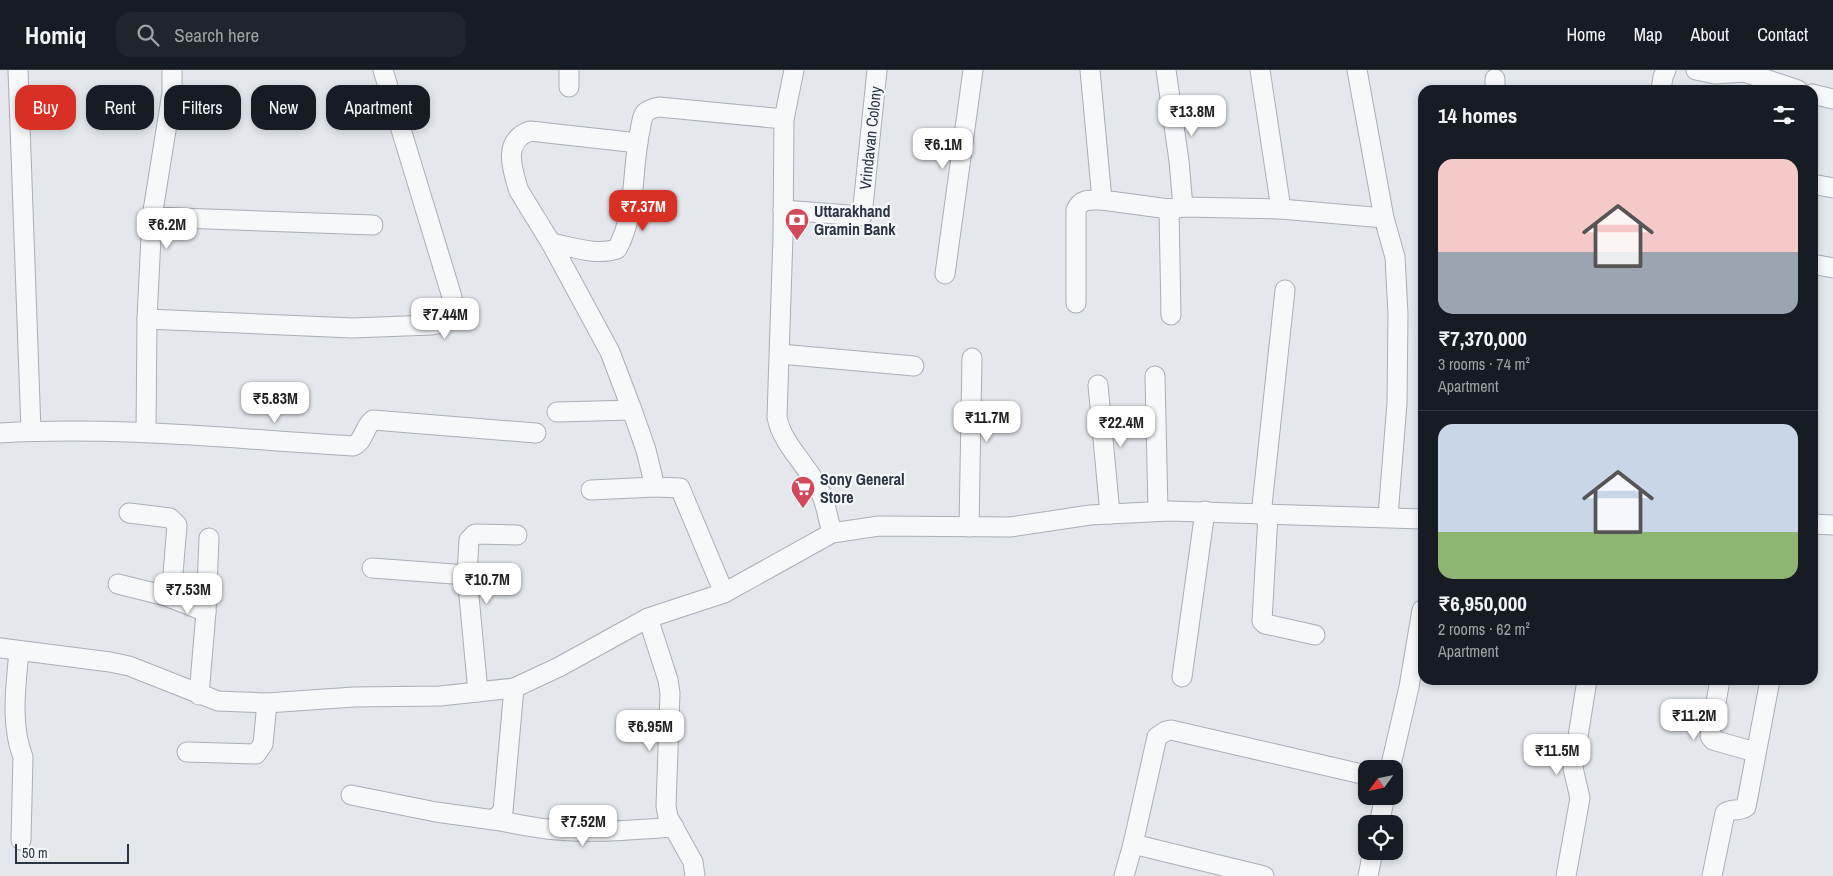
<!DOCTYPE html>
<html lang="en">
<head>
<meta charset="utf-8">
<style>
	:root { --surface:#171b24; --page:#20242c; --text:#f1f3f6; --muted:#9ea1a6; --line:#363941; --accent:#d93025 }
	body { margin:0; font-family:"Archivo Narrow",sans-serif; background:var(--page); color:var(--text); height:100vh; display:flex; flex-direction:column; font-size:19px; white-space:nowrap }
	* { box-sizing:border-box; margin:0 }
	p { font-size:16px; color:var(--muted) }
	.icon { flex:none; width:28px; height:28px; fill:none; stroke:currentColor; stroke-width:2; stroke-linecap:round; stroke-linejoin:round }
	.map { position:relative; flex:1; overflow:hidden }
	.details { position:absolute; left:1418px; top:15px; width:400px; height:600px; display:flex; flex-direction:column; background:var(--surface); border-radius:15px; box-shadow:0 2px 8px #0003 }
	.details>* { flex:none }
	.top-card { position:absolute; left:15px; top:15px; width:475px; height:45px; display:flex; gap:10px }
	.needle { width:32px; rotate:237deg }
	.fabs { position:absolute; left:1358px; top:690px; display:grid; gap:10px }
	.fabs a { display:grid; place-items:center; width:45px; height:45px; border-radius:10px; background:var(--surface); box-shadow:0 2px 8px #0003; font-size:25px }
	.scale { position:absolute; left:15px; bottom:12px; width:114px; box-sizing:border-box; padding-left:5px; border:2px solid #2b3445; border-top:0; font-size:14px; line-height:18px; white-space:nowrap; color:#2b3445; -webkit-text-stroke:4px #f4f6f9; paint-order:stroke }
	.price { position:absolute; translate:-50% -42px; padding:0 11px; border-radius:10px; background:#fff; color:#222; font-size:16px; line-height:32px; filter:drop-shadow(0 1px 2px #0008) }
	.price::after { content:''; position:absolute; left:50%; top:30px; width:15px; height:11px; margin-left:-8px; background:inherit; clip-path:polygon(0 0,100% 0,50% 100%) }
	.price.on { background:var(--accent); color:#fff }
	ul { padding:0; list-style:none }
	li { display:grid; align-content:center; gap:10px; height:265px; padding:0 20px }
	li+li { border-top:1px solid var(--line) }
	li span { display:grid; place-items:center; height:155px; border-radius:15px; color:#555 }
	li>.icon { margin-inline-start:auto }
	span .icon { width:90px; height:90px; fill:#fffc; stroke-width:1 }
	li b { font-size:21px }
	h2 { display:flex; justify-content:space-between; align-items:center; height:60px; padding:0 20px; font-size:21px }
	.tag { padding:0 18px; border-radius:15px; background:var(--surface); box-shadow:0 2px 8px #0003; font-size:18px; line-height:45px }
	.tag.on { background:var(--accent); color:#fff }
	header { display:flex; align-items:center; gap:30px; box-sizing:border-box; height:70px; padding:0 25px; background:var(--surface); border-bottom:1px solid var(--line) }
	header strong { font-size:24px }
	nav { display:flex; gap:28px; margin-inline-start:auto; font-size:18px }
	.search { width:350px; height:45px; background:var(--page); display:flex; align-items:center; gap:12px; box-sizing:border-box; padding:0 18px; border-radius:15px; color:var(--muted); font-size:19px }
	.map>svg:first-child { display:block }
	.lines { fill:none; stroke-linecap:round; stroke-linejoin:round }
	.minor-casing { stroke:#a9aeb7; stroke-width:21 }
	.minor { stroke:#f7f8fa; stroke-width:19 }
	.labels { text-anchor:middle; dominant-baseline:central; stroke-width:4.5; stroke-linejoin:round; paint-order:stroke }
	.street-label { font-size:16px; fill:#2b3445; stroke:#f4f6f9 }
	.poi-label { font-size:16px; font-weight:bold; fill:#2b3445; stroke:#f4f6f9; text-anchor:start }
</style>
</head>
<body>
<header>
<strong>Homiq</strong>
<div class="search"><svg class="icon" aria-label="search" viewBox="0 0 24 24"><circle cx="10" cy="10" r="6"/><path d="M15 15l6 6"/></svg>Search here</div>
<nav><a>Home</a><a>Map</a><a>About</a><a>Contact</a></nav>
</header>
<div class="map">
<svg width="1833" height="806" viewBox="0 0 1833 806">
	<rect width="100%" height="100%" fill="#e4e7ec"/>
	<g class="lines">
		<defs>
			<g id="minor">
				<path d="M18,0l13,361"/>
				<path d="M794,0l-10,49 -1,117 -6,181c5,28 31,48 43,74 6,12 8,28 12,42"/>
				<path d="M1090,0l12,130 67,9 14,-2 98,2 103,9"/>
				<path d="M1166,0l13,91 4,46"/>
				<path d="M1260,0l21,139"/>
				<path d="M1357,0l27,148 11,39 3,57 -1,89 -9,113"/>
				<path d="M1696,0l19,4 29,-2"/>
				<path d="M1744,0v2l54,18"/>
				<path d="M569,17v-17"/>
				<path d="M1495,20v-11"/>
				<path d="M1661,20l2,-13 3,-7"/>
				<path d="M1812,24l21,5"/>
				<path d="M1812,114l21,4"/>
				<path d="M1169,139l2,106"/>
				<path d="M783,140l79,6 15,-146"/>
				<path d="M152,147l221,8"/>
				<path d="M551,173l-32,-52c-7,-22 -17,-50 11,-60l108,12"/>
				<path d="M1812,194l21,4"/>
				<path d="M945,204l28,-204"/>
				<path d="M1076,233v-93c5,-12 15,-10 26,-10"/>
				<path d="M147,249l205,9 80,-3 11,-2 8,-4 2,-10 -1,-12 -69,-227"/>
				<path d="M780,284l134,12"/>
				<path d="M1155,306l3,135"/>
				<path d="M1098,315l12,129"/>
				<path d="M632,340l-22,-58 -59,-109c22,4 45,13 66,6 19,-34 15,-76 22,-114 2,-6 2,-17 6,-22 4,-4 9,-5 14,-6l125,12"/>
				<path d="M557,342l75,-2 14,40 9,37 25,1 44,105"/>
				<path d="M146,362l1,-113 5,-102 20,-124v-23"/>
				<path d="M0,363c117,-7 235,6 353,13 12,-5 10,-18 20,-26l163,13"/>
				<path d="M591,420l64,-3"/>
				<path d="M129,443l41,5 7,7 -6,73"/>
				<path d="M1261,445l24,-225"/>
				<path d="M1268,445l-6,106 3,3 50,11"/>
				<path d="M1812,454l21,1"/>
				<path d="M969,457l3,-169"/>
				<path d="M372,498l95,7"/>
				<path d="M118,514l48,12 40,16"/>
				<path d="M648,548l20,62 2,13 -4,113 2,11 25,45 2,14"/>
				<path d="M0,578l110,14 19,4 89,35 49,2 87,-6 86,-1 74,-8 45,-21 89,-49 76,-25 108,-60 47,-7 131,1 80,-12 79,-4 253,8"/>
				<path d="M19,581c-3,35 -9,73 4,106l-2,83"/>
				<path d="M1182,607l23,-166"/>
				<path d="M1720,610l-10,56 3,4 42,12"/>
				<path d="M478,622l-11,-117 2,-35 6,-6 42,1"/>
				<path d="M199,625l7,-83 3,-74"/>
				<path d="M187,682l69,2 7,-10 4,-41"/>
				<path d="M1390,699l19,-82 13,-77"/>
				<path d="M351,725l85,17 58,8 9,-9 11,-123"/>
				<path d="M494,750c18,3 35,7 53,9 42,5 85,1 127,-2"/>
				<path d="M1379,754l6,-28"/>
				<path d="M1124,806l9,-32"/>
				<path d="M1264,806l-131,-32 24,-107 9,-6 5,-1 195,45"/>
				<path d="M1368,806l5,-25"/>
				<path d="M1566,806l14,-78 -7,-30 14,-88"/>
				<path d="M1712,806l13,-63c6,-5 14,-1 21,-6l24,-127"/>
			</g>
		</defs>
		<!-- minor casing -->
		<use href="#minor" class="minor-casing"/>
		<!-- minor -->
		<use href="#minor" class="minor"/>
	</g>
	<!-- icons -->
	<defs>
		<symbol id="bank-pin" viewBox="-11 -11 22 30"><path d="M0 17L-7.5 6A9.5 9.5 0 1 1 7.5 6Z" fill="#d1495b" stroke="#f4f6f9"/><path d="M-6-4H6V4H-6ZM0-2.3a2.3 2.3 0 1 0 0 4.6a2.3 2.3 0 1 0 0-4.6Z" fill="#fff"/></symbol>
		<symbol id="supermarket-pin" viewBox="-11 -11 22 30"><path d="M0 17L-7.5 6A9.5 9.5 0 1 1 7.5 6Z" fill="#d1495b" stroke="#f4f6f9"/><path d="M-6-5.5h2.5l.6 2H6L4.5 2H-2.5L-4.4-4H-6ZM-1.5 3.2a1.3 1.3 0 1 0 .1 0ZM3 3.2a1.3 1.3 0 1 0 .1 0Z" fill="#fff"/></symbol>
	</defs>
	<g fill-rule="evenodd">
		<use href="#bank-pin" x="783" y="136" width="28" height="38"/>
		<use href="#supermarket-pin" x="789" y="404" width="28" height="38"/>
	</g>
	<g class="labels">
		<!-- street labels -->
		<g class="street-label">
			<text transform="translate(870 68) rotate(-84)">Vrindavan Colony</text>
		</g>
		<!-- poi labels -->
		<g class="poi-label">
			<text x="814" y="141">Uttarakhand<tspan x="814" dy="18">Gramin Bank</tspan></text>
			<text x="820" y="409">Sony General<tspan x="820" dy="18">Store</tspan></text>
		</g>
	</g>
</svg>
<div class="fabs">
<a><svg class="needle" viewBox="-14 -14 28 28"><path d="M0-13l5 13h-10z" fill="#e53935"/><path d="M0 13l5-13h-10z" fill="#9ea1a6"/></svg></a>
<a><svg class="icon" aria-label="locate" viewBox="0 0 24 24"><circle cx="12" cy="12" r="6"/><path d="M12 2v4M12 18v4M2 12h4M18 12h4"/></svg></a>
</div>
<div class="scale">50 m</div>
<b class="price" style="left:1192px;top:67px">₹13.8M</b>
<b class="price" style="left:943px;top:100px">₹6.1M</b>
<b class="price on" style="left:643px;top:162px">₹7.37M</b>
<b class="price" style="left:167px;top:180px">₹6.2M</b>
<b class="price" style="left:445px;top:270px">₹7.44M</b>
<b class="price" style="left:275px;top:354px">₹5.83M</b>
<b class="price" style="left:987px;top:373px">₹11.7M</b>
<b class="price" style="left:1121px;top:378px">₹22.4M</b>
<b class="price" style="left:487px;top:535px">₹10.7M</b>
<b class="price" style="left:188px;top:545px">₹7.53M</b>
<b class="price" style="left:1694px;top:671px">₹11.2M</b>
<b class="price" style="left:650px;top:682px">₹6.95M</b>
<b class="price" style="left:1557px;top:706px">₹11.5M</b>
<b class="price" style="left:583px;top:777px">₹7.52M</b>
<div class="top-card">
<a class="tag on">Buy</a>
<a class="tag">Rent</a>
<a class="tag">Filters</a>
<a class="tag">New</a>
<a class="tag">Apartment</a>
</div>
<section class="details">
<h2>14 homes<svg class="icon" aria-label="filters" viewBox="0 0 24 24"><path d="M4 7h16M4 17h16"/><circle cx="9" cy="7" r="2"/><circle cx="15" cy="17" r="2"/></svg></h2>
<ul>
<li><span style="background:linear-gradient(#f6c9c9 60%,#9aa5b1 0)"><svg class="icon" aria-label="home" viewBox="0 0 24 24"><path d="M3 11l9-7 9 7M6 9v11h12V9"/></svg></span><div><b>₹7,370,000</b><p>3 rooms · 74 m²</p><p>Apartment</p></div></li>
<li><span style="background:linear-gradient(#c9d6e8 70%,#8fb573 0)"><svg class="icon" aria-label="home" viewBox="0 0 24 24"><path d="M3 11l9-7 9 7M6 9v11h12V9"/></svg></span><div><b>₹6,950,000</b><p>2 rooms · 62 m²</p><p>Apartment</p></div></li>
</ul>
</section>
</div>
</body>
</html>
